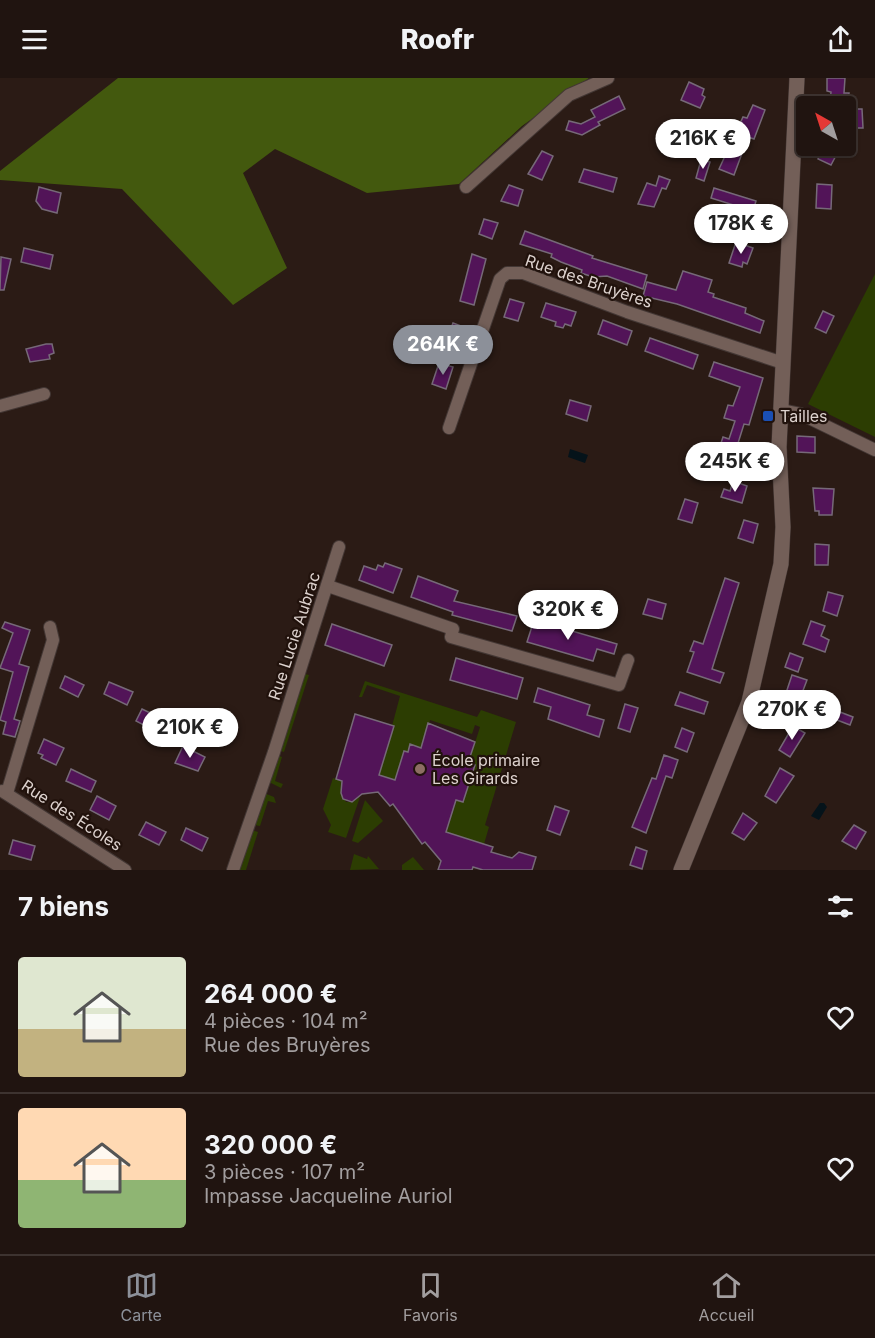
<!DOCTYPE html>
<html lang="fr">
<head>
<meta charset="utf-8">
<style>
	:root { --surface:#201410; --page:#281d19; --text:#f1f3f6; --muted:#a29e9f; --line:#3d3330; --accent:#8c9099 }
	body { margin:0; font-family:Inter,sans-serif; background:var(--page); color:var(--text); height:100vh; display:flex; flex-direction:column; font-size:22px; white-space:nowrap }
	* { box-sizing:border-box; margin:0 }
	p { font-size:20px; color:var(--muted) }
	.icon { flex:none; width:33px; height:33px; fill:none; stroke:currentColor; stroke-width:2; stroke-linecap:round; stroke-linejoin:round }
	.map { position:relative; height:792px; overflow:hidden }
	.side { display:flex; flex-direction:column; background:var(--surface); flex:1 }
	.side>* { flex:none }
	.needle { width:39px; rotate:321deg }
	.buttons { position:absolute; left:796px; top:18px; display:grid; gap:12px }
	.buttons a { display:grid; place-items:center; width:60px; height:60px; border-radius:6px; background:var(--surface); box-shadow:0 2px 4px #0004,0 0 0 2px var(--line); font-size:30px }
	.price { position:absolute; translate:-50% -51px; padding:0 14px; border-radius:21px; background:#fff; color:#222; font-size:20px; line-height:39px; filter:drop-shadow(0 2px 3px #0008) }
	.price::after { content:''; position:absolute; left:50%; top:36px; width:18px; height:14px; margin-left:-9px; background:inherit; clip-path:polygon(0 0,100% 0,50% 100%) }
	.price.on { background:var(--accent); color:#fff }
	ul { padding:0; list-style:none }
	li { display:flex; align-items:center; gap:18px; height:150px; padding:0 18px }
	li+li { border-top:2px solid var(--line) }
	li span { display:grid; place-items:center; flex:none; width:168px; height:120px; border-radius:6px; color:#555 }
	li>.icon { margin-inline-start:auto }
	span .icon { width:72px; height:72px; fill:#fffc; stroke-width:1 }
	li b { font-size:26px }
	h2 { display:flex; justify-content:space-between; align-items:center; height:72px; padding:0 18px; font-size:26px }
	header { display:flex; justify-content:space-between; align-items:center; height:78px; padding:0 18px; background:var(--surface); font-size:27px; font-weight:800 }
	.tab-bar { display:flex; justify-content:space-around; align-items:center; height:84px; border-top:2px solid var(--line); background:var(--surface); font-size:16px; color:var(--muted) }
	.tab-bar a { display:grid; justify-items:center; gap:3px }
	.tab-bar .on { color:var(--accent) }
	.map>svg:first-child { display:block }
	.green { fill:#2c3d02 }
	.forest { fill:#43590e }
	.water { fill:#05131a }
	.building { fill:#521458; stroke:#766978; stroke-width:1.5 }
	.lines { fill:none; stroke-linecap:round; stroke-linejoin:round }
	.street-casing { stroke:#433734; stroke-width:14 }
	.secondary-casing { stroke:#433734; stroke-width:16 }
	.street { stroke:#735f58; stroke-width:12 }
	.secondary { stroke:#735f58; stroke-width:15 }
	.transit-dot { fill:#1a4fb4; stroke:#21120c; stroke-width:2 }
	.education-dot { fill:#8d6e63; stroke:#21120c; stroke-width:2 }
	.labels { text-anchor:middle; dominant-baseline:central; stroke-width:4.5; stroke-linejoin:round; paint-order:stroke }
	.street-label { font-size:16px; fill:#ddd2ce; stroke:#21120c }
	.poi-label { font-size:16px; fill:#ddd2ce; stroke:#21120c; text-anchor:start }
</style>
</head>
<body>
<header><svg class="icon" aria-label="menu" viewBox="0 0 24 24"><path d="M4 6h16M4 12h16M4 18h16"/></svg>Roofr<svg class="icon" aria-label="share" viewBox="0 0 24 24"><path d="M12 15V3M7 8l5-5 5 5M5 13v7h14v-7"/></svg></header>
<div class="map">
<svg width="875" height="792" viewBox="0 0 875 792">
	<rect width="100%" height="100%" fill="#2b1b15"/>
	<!-- green -->
	<g class="green">
		<path d="M875,196v163l-67,-33z"/>
		<path d="M305,596l4,1 -25,77 -6,-2z"/>
		<path d="M365,603l112,36 4,-7 35,12 -31,103 4,2 -5,17 -43,-6 6,-7 33,-104 -5,-2 -3,9 -42,-14 -7,28 -13,-3 -2,7 -4,-1 -6,30 -19,-6 21,-79 -33,-11 -5,12h-3z"/>
		<path d="M277,677l5,2 -7,24 8,3 -2,4 -12,-6z"/>
		<path d="M333,700l10,3 -2,12 5,9h6l8,-5 -14,41 -18,-6 3,-7 -8,-16z"/>
		<path d="M264,715l10,4 2,6 -8,-2 -8,25 -6,-1z"/>
		<path d="M365,722l18,21 -25,22 -6,-2z"/>
		<path d="M252,752l6,2 -12,38h-7z"/>
		<path d="M354,776l13,5 1,-3 11,13 -29,1z"/>
		<path d="M413,779l11,13h-22v-5z"/>
	</g>
	<!-- forest -->
	<path class="forest" d="M118,0h471l-67,48 -63,58 -92,9 -92,-44 -32,24 44,95 -54,37 -111,-116 -122,-9v-9z"/>
	<!-- water -->
	<g class="water">
		<path d="M570,371l18,6 -3,8 -17,-6z"/>
		<path d="M820,725h4l3,4 -8,13 -8,-4z"/>
	</g>
	<!-- building -->
	<g class="building">
		<path d="M827,0h18l-1,15h5l-1,10h-18l1,-11 -4,-1z"/>
		<path d="M689,4l15,7 -2,6 3,2 -5,11 -19,-8z"/>
		<path d="M619,18l6,13 -27,13 2,3 -18,10 -16,-5 3,-9 12,3 14,-7 -4,-7z"/>
		<path d="M753,27l12,5 -11,29 -6,-2 -14,38 -15,-6 24,-52 4,1z"/>
		<path d="M849,31h13l1,19h-14z"/>
		<path d="M673,51l17,5 -9,22 -15,-4z"/>
		<path d="M824,68h17l-10,19 -13,-6z"/>
		<path d="M542,73l11,5 -11,24 -14,-6z"/>
		<path d="M701,82l9,2 -6,19 -8,-3z"/>
		<path d="M584,91l33,9 -4,14 -34,-10z"/>
		<path d="M659,98l11,4 -4,9 -4,-1 -8,19 -16,-3 9,-21 9,3z"/>
		<path d="M817,106l15,1 -1,24 -15,-1z"/>
		<path d="M509,107l14,5 -5,16 -17,-5z"/>
		<path d="M39,109l22,6 -4,20 -15,-4 -6,-8z"/>
		<path d="M714,110l42,13 -8,27 -13,-4 5,-17 -29,-9z"/>
		<path d="M484,141l14,4 -6,16 -13,-5z"/>
		<path d="M525,153l68,25 -1,2 55,17 -4,14 -36,-13 -14,1 -12,-4 1,-3 -21,-8 -10,-5 1,-3 -32,-10z"/>
		<path d="M736,164l17,6 -6,16 -4,-2 -1,5 -13,-4z"/>
		<path d="M24,170l29,7 -3,14 -29,-7z"/>
		<path d="M472,176l14,5 -12,46 -14,-4z"/>
		<path d="M1,179l10,2 -7,31h-4z"/>
		<path d="M683,193l29,9 -4,12 6,2 -1,3 33,11 -1,5 19,8 -4,12 -83,-29 -34,-8 4,-14 29,8z"/>
		<path d="M510,221l14,4 -6,18 -14,-4z"/>
		<path d="M546,225l30,9 -5,14 -6,-2 -2,4 -8,-2 1,-4 -15,-5z"/>
		<path d="M823,233l11,5 -8,17 -11,-5z"/>
		<path d="M603,242l29,11 -5,14 -29,-11z"/>
		<path d="M453,245l13,5 -6,19 -14,-5z"/>
		<path d="M650,260l48,17 -5,14 -48,-18z"/>
		<path d="M46,266h6l2,9 -5,2 1,4 -20,3 -4,-13z"/>
		<path d="M714,284l49,16 -14,47 -5,-1 -11,35 -14,-4v-6l4,-12 6,2 6,-18 -11,-3 4,-13 5,1 7,-19 -31,-11z"/>
		<path d="M439,285l14,4 -7,22 -14,-5z"/>
		<path d="M570,322l21,6 -4,15 -21,-7z"/>
		<path d="M797,358l18,1v16l-18,-1z"/>
		<path d="M706,388l9,3 -3,9 -9,-3z"/>
		<path d="M733,403l14,5 -5,17 -21,-6 3,-8 6,2z"/>
		<path d="M813,410l21,1 -2,26h-13v-4h-4z"/>
		<path d="M685,421l13,4 -6,20 -14,-4z"/>
		<path d="M744,442l14,4 -5,19 -15,-5z"/>
		<path d="M815,466l14,1 -1,20h-13z"/>
		<path d="M385,485l17,6 -9,24 -34,-13 5,-14 12,4 2,-5 5,2z"/>
		<path d="M418,498l40,15 -4,10 63,15 -5,15 -60,-16 1,-3 -42,-15z"/>
		<path d="M725,500l14,5 -27,86 12,4 -4,10 -33,-11 7,-20 -4,-1 4,-10 9,3z"/>
		<path d="M828,514l15,4 -6,20 -14,-5z"/>
		<path d="M648,521l18,5 -4,15 -19,-5z"/>
		<path d="M534,542l83,24 -3,10 -17,-5 -4,12 -66,-19z"/>
		<path d="M811,543l14,5 -4,10 8,4 -4,12 -22,-8z"/>
		<path d="M5,544l25,8 -11,34 10,3 -15,52 6,2 -5,16 -12,-3 3,-12 -6,-2 13,-48 -13,-4 13,-35 -11,-5z"/>
		<path d="M332,546l60,21 -8,21 -59,-21z"/>
		<path d="M790,575l13,5 -5,14 -13,-5z"/>
		<path d="M456,580l67,20 -6,21 -67,-19z"/>
		<path d="M792,597l15,5 -8,21 -14,-5z"/>
		<path d="M65,598l19,9 -6,12 -18,-9z"/>
		<path d="M109,604l24,10 -6,13 -23,-11z"/>
		<path d="M538,610l52,17 -3,10 17,5 -5,17 -51,-18 3,-12 -17,-5z"/>
		<path d="M680,614l28,10 -4,12 -29,-9z"/>
		<path d="M625,626l13,4 -8,24 -12,-4z"/>
		<path d="M142,631l19,9 -6,13 -19,-10z"/>
		<path d="M840,634l13,5 -3,8 -13,-5z"/>
		<path d="M355,636l39,12 -15,49 16,5 9,-29 4,1 2,-8 11,4 7,-25 47,19 -7,21 7,2 -12,37 -7,-2 -10,32 47,15 -2,5 21,6 7,-6 17,5 -4,13h-49l-10,-3 -1,3h-34l3,-9 -16,-19 -3,2 -29,-40 -3,2 -12,-14 -16,2 -10,8 -9,-3 -2,-6 1,-12 -6,-2z"/>
		<path d="M793,648l12,7 -15,24 -11,-7z"/>
		<path d="M682,650l12,5 -7,19 -12,-5z"/>
		<path d="M44,661l20,9 -8,17 -15,-7 2,-3 -5,-2z"/>
		<path d="M183,668l22,11 -7,14 -23,-8z"/>
		<path d="M664,677l14,5 -6,18 -6,-2 -20,57 -14,-6 20,-49 4,1z"/>
		<path d="M780,690l14,8 -18,27 -11,-7z"/>
		<path d="M71,691l25,12 -5,11 -25,-11z"/>
		<path d="M97,718l19,10 -7,14 -19,-10z"/>
		<path d="M555,728l14,5 -9,24 -13,-5z"/>
		<path d="M743,735l14,10 -13,17 -12,-7z"/>
		<path d="M146,744l20,10 -7,13 -20,-10z"/>
		<path d="M854,747l12,7 -10,17 -14,-8z"/>
		<path d="M186,750l22,10 -6,13 -21,-11z"/>
		<path d="M13,762l22,6 -4,14 -22,-6z"/>
		<path d="M636,769l11,4 -5,18 -12,-4z"/>
	</g>
	<g class="lines">
		<defs>
			<g id="street">
				<path d="M466,109l103,-92 39,-17"/>
				<path d="M0,328l44,-12"/>
				<path d="M782,332l19,4 74,36"/>
				<path d="M449,350l51,-149 7,-6h16l104,39 156,51"/>
				<path d="M328,508l125,43 -2,8 168,48 9,-25"/>
				<path d="M2,713l123,79"/>
				<path d="M7,715l46,-153 -3,-13"/>
				<path d="M233,792l41,-118 65,-205"/>
			</g>
			<path id="secondary" d="M681,792l68,-168 32,-138 2,-37 -4,-80 18,-369"/>
		</defs>
		<!-- street casing -->
		<use href="#street" class="street-casing"/>
		<!-- secondary casing -->
		<use href="#secondary" class="secondary-casing"/>
		<!-- street -->
		<use href="#street" class="street"/>
		<!-- secondary -->
		<use href="#secondary" class="secondary"/>
	</g>
	<!-- markers -->
	<rect class="transit-dot" x="762" y="332" width="12" height="12" rx="3"/>
	<circle class="education-dot" cx="420" cy="691" r="6"/>
	<g class="labels">
		<!-- street labels -->
		<g class="street-label">
			<text transform="translate(589 203) rotate(19)">Rue des Bruyères</text>
			<text transform="translate(294 558) rotate(-72)">Rue Lucie Aubrac</text>
			<text transform="translate(72 737) rotate(33)">Rue des Écoles</text>
		</g>
		<!-- poi labels -->
		<g class="poi-label">
			<text x="780" y="338">Tailles</text>
			<text x="432" y="682">École primaire<tspan x="432" dy="18">Les Girards</tspan></text>
		</g>
	</g>
</svg>
<div class="buttons">
<a><svg class="needle" viewBox="-14 -14 28 28"><path d="M0-13l5 13h-10z" fill="#e53935"/><path d="M0 13l5-13h-10z" fill="#a29e9f"/></svg></a>
</div>
<b class="price" style="left:703px;top:92px">216K €</b>
<b class="price" style="left:741px;top:177px">178K €</b>
<b class="price on" style="left:443px;top:298px">264K €</b>
<b class="price" style="left:735px;top:415px">245K €</b>
<b class="price" style="left:568px;top:563px">320K €</b>
<b class="price" style="left:792px;top:663px">270K €</b>
<b class="price" style="left:190px;top:681px">210K €</b>
</div>
<section class="side">
<h2>7 biens<svg class="icon" aria-label="filters" viewBox="0 0 24 24"><path d="M4 7h16M4 17h16"/><circle cx="9" cy="7" r="2"/><circle cx="15" cy="17" r="2"/></svg></h2>
<ul>
<li><span style="background:linear-gradient(#dfe7d0 60%,#c2b280 0)"><svg class="icon" aria-label="home" viewBox="0 0 24 24"><path d="M3 11l9-7 9 7M6 9v11h12V9"/></svg></span><div><b>264 000 €</b><p>4 pièces · 104 m²</p><p>Rue des Bruyères</p></div><svg class="icon" aria-label="heart" viewBox="0 0 24 24"><path d="M12 20l-8-8c-3-5 5-10 8-4 3-6 11-1 8 4z"/></svg></li>
<li><span style="background:linear-gradient(#ffd9b3 60%,#8fb573 0)"><svg class="icon" aria-label="home" viewBox="0 0 24 24"><path d="M3 11l9-7 9 7M6 9v11h12V9"/></svg></span><div><b>320 000 €</b><p>3 pièces · 107 m²</p><p>Impasse Jacqueline Auriol</p></div><svg class="icon" aria-label="heart" viewBox="0 0 24 24"><path d="M12 20l-8-8c-3-5 5-10 8-4 3-6 11-1 8 4z"/></svg></li>
</ul>
</section>
<nav class="tab-bar">
<a class="on"><svg class="icon" aria-label="map" viewBox="0 0 24 24"><path d="M3 6l6-2 6 2 6-2v14l-6 2-6-2-6 2zM9 4v14M15 6v14"/></svg>Carte</a>
<a><svg class="icon" aria-label="saved" viewBox="0 0 24 24"><path d="M7 4h10v16l-5-4-5 4z"/></svg>Favoris</a>
<a><svg class="icon" aria-label="home" viewBox="0 0 24 24"><path d="M3 11l9-7 9 7M6 9v11h12V9"/></svg>Accueil</a>
</nav>
</body>
</html>
